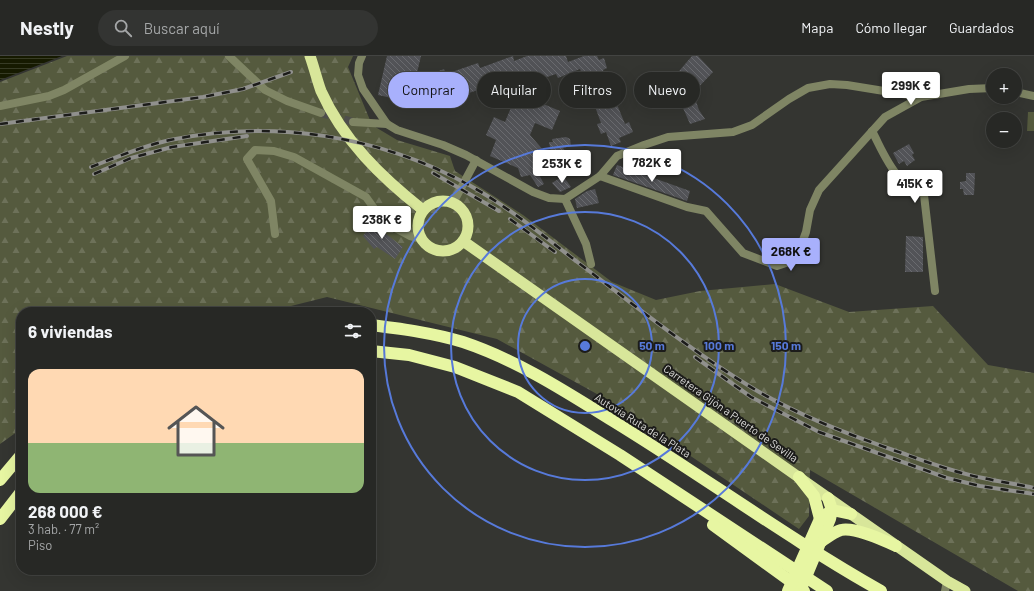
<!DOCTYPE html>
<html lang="es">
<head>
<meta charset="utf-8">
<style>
	:root { --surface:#272825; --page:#333432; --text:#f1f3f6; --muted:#a4a6a7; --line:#434442; --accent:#a8b0fc }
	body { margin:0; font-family:Barlow,sans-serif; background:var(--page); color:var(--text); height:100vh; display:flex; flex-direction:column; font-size:15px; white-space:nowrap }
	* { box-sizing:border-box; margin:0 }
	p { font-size:13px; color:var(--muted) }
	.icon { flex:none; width:22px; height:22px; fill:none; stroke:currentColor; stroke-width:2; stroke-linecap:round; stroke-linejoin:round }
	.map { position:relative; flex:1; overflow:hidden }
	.details { position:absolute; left:16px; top:251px; width:360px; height:268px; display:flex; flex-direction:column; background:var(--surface); border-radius:16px; box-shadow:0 4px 16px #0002,0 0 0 1px var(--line) }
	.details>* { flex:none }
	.hud { position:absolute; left:388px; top:16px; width:380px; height:36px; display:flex; gap:8px }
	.buttons { position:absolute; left:986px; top:12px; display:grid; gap:8px }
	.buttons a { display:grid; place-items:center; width:36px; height:36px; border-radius:50%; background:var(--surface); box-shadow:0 4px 16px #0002,0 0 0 1px var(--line); font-size:20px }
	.price { position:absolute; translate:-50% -34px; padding:0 9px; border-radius:4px; background:#fff; color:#222; font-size:13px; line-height:26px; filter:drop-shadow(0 1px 2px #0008) }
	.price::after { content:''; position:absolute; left:50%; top:24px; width:12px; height:9px; margin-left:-6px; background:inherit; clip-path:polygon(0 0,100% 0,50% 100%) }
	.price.active { background:var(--accent); color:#111 }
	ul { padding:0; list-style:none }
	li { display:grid; align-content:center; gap:8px; height:212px; padding:0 12px }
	li span { display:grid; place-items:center; height:124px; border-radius:12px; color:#555 }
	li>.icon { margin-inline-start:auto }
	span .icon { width:72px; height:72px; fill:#fffc; stroke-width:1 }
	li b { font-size:17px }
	h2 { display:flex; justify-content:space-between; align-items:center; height:48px; padding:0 12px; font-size:17px }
	.chip { padding:0 14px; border-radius:18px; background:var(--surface); box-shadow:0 4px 16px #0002,0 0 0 1px var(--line); font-size:14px; line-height:36px }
	.chip.active { background:var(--accent); color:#111 }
	header { display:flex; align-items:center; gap:24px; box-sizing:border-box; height:56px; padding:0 20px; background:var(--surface); border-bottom:1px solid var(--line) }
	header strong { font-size:19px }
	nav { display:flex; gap:22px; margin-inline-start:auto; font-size:14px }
	.search { width:280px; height:36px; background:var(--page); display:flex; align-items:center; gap:10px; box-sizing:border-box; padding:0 14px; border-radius:22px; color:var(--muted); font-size:15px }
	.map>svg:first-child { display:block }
	.forest { fill:url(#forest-firs) }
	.park { fill:#555a3e }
	.water { fill:url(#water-rules) }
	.building { fill:url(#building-back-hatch) }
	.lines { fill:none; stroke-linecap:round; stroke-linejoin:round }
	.minor-tunnel { stroke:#4e4e4b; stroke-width:8; stroke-dasharray:8 4; stroke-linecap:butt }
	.minor { stroke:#7f8564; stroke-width:8 }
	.trunk { stroke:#d8e69a; stroke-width:11 }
	.motorway { stroke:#e7f6a2; stroke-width:12 }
	.rail-casing { stroke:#90908d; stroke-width:4 }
	.rail { stroke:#1c1c1a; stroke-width:2.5; stroke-dasharray:8; stroke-linecap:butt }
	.ring { fill:none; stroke:#577ada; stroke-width:2 }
	.labels { text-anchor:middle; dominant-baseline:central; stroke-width:4; stroke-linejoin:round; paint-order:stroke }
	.street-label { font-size:11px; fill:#dfdfdd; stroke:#1c1c1a }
	.centre { fill:#577ada; stroke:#1c1c1a; stroke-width:2 }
	.ring-label { font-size:12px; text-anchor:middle; font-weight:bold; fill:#577ada; stroke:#1c1c1a; stroke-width:4; stroke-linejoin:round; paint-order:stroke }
</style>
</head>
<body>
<header>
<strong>Nestly</strong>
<div class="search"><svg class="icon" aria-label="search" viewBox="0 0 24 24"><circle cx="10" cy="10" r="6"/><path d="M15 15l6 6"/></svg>Buscar aquí</div>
<nav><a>Mapa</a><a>Cómo llegar</a><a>Guardados</a></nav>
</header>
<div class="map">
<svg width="1034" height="535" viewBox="0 0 1034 535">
	<defs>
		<pattern id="forest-firs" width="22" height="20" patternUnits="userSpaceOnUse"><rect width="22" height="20" fill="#555a3e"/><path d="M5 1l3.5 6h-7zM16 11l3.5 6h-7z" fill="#6d7159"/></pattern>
		<pattern id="water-rules" width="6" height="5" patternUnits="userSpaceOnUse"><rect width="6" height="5" fill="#161a00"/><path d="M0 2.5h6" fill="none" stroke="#373b25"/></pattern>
		<pattern id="building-back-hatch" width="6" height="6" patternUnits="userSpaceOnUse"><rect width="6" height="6" fill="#525357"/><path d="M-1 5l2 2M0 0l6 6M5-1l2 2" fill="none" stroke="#6a6b6f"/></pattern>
	</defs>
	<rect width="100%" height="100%" fill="#343531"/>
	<!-- forest -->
	<path class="forest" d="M67,0h286l-5,11 24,58 25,15 53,16 5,15 68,44 89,67 44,18 44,-9 75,-7 74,28 84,-6 55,59 46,8v218h-16l-208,-121 -1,46 -10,13 -193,-130 -109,-60 -170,-42 -60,15h-246v117l-21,15v-362z"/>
	<!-- park -->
	<path class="park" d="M1028,56h6v19h-7z"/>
	<!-- water -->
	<path class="water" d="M0,0h62l-62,24z"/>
	<!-- building -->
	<g class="building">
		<path d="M387,0h34l-11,46 -32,-7z"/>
		<path d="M513,0l1,5 13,-5h39l2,6 16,-6h13l2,4 5,-2 3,10 -4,2 9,22 4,-2 4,10 -4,2 9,22 4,-2 4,10 -14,6 2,4 -10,4 -5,-14 -5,2 -4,-10 4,-1 -8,-22 -5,1 -4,-10 5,-1 -9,-22 -22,9 -2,-4 -36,12 3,-6 -35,12 -1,-5 -33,11 -2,-5 -13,5 -4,-10 4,-1 -5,-14 10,-4 2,5 32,-11 2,5z"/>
		<path d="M692,0h6l15,16 -20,21 6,17 6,9 -15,5 -10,-23 12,-8 -18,-16z"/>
		<path d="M517,37l43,18 -8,19 -17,-7 -5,12 20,23 -14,11 8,15 -6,3 -8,-12 -9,2 -3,-9 -28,-12 6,-16 -10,-5 8,-18 11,5z"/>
		<path d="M566,81l4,2 1,7 -8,2 12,16 -11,8 -7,-11h-3l-1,-6 -1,2 -3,-15h4l-1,-3z"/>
		<path d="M909,88l5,9 -2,2 3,5 -8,6 -3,-5 -5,3 -6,-11z"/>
		<path d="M617,109l73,26 -3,10 -74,-26z"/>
		<path d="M966,117h9l-1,22h-10l-1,-6h-3v-7l6,-1z"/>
		<path d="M563,120l8,11 -11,5 -8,-9z"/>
		<path d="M595,133l4,14 -22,5 -2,-9 12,-8z"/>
		<path d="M375,163l11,15 17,13 -8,12 -18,-12 -3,2 -11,-13z"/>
		<path d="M906,180l17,1v35h-18z"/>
	</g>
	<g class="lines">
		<!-- minor-tunnel -->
		<path class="minor-tunnel" d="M321,57l32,9"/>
		<!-- minor -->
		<g class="minor">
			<path d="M229,0l36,34 22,11 34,12"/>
			<path d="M362,0l-3,7 -1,12 5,14 24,35 10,6 46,15 23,10 67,37 16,6 16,1 35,-23 17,-20 27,-11 24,-8 65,-5 19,-7 37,-26 19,-11 22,-4 17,1 74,12 48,-8 24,-1"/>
			<path d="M1015,36l19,4"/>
			<path d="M0,50l49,-10 15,-6 61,-34"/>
			<path d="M353,66l34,2"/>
			<path d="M872,75c8,15 15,33 27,46 8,8 16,5 25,18l11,96"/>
			<path d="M600,120l87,31 19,4 37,42 34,13 12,-4 10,-11 7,-19 4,-22 9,-20 66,-73 36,-20"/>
			<path d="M565,143l21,45 5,20"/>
			<path d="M453,147l23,-43"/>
			<path d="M275,178l-4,-33 -24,-42 8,-9 19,1 20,6 72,40 10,14 12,13 22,12 12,3"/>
			<path d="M945,535l2,-10"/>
		</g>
		<!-- trunk -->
		<g class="trunk">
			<path d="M310,0c4,11 7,24 11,35 22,49 60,86 102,119"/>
			<circle cx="443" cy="170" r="25"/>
			<path d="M463,185l388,273 96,67 18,10"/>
		</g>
		<!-- motorway -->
		<g class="motorway">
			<path d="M371,269c31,4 63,8 92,17 54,18 102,49 150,79 90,55 176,118 268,170"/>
			<path d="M371,295l38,4 46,12 63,25 102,63 207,136"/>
			<path d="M799,421l15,19 6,23"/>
			<path d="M0,424l21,-25"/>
			<path d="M0,463l21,-27"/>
			<path d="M713,469l91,66"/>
			<path d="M822,485c6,-4 12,-9 19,-11 14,-3 42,10 55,16"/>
			<path d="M803,528l27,-65 2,-9 -4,-12"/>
			<path d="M788,535l32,-72 12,-9 19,4"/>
		</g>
		<defs>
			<g id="rail">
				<path d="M0,68l203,-27 40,-8 48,-17"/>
				<path d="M91,111c26,-10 52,-21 79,-27 102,-21 208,-5 299,45 38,21 72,49 107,76 58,44 115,90 178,128 44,26 91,44 139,61 29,10 59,22 90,28 17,4 34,6 51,10"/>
				<path d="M433,117l66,38"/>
				<path d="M94,118l37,-16 41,-11 75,-11"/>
				<path d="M510,163l45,33"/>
				<path d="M695,301l56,40 68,35 128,46 33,8 54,8"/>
			</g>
		</defs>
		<!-- rail casing -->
		<use href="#rail" class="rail-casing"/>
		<!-- rail -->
		<use href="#rail" class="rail"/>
	</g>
	<!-- distance rings -->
	<g class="ring">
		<circle cx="585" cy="290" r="67"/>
		<circle cx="585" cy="290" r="134"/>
		<circle cx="585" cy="290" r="201"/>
	</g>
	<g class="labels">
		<!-- street labels -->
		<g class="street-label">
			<text transform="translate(731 357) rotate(35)">Carretera Gijón a Puerto de Sevilla</text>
			<text transform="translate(643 369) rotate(32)">Autovía Ruta de la Plata</text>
		</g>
	</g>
	<circle cx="585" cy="290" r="6" class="centre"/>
	<g class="ring-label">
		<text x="652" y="294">50 m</text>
		<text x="719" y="294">100 m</text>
		<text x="786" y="294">150 m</text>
	</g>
</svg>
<div class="buttons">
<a>+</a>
<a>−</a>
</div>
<b class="price" style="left:911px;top:50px">299K €</b>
<b class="price" style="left:652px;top:127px">782K €</b>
<b class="price" style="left:562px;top:128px">253K €</b>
<b class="price" style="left:915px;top:148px">415K €</b>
<b class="price" style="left:382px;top:184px">238K €</b>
<b class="price active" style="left:791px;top:216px">268K €</b>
<div class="hud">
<a class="chip active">Comprar</a>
<a class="chip">Alquilar</a>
<a class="chip">Filtros</a>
<a class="chip">Nuevo</a>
</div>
<section class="details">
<h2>6 viviendas<svg class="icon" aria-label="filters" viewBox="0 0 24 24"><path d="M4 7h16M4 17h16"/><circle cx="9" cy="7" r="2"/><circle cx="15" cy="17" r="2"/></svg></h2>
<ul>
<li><span style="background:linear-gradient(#ffd9b3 60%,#8fb573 0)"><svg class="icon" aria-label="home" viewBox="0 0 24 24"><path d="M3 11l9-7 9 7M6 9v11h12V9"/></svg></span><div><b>268 000 €</b><p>3 hab. · 77 m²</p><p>Piso</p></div></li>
</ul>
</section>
</div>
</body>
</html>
